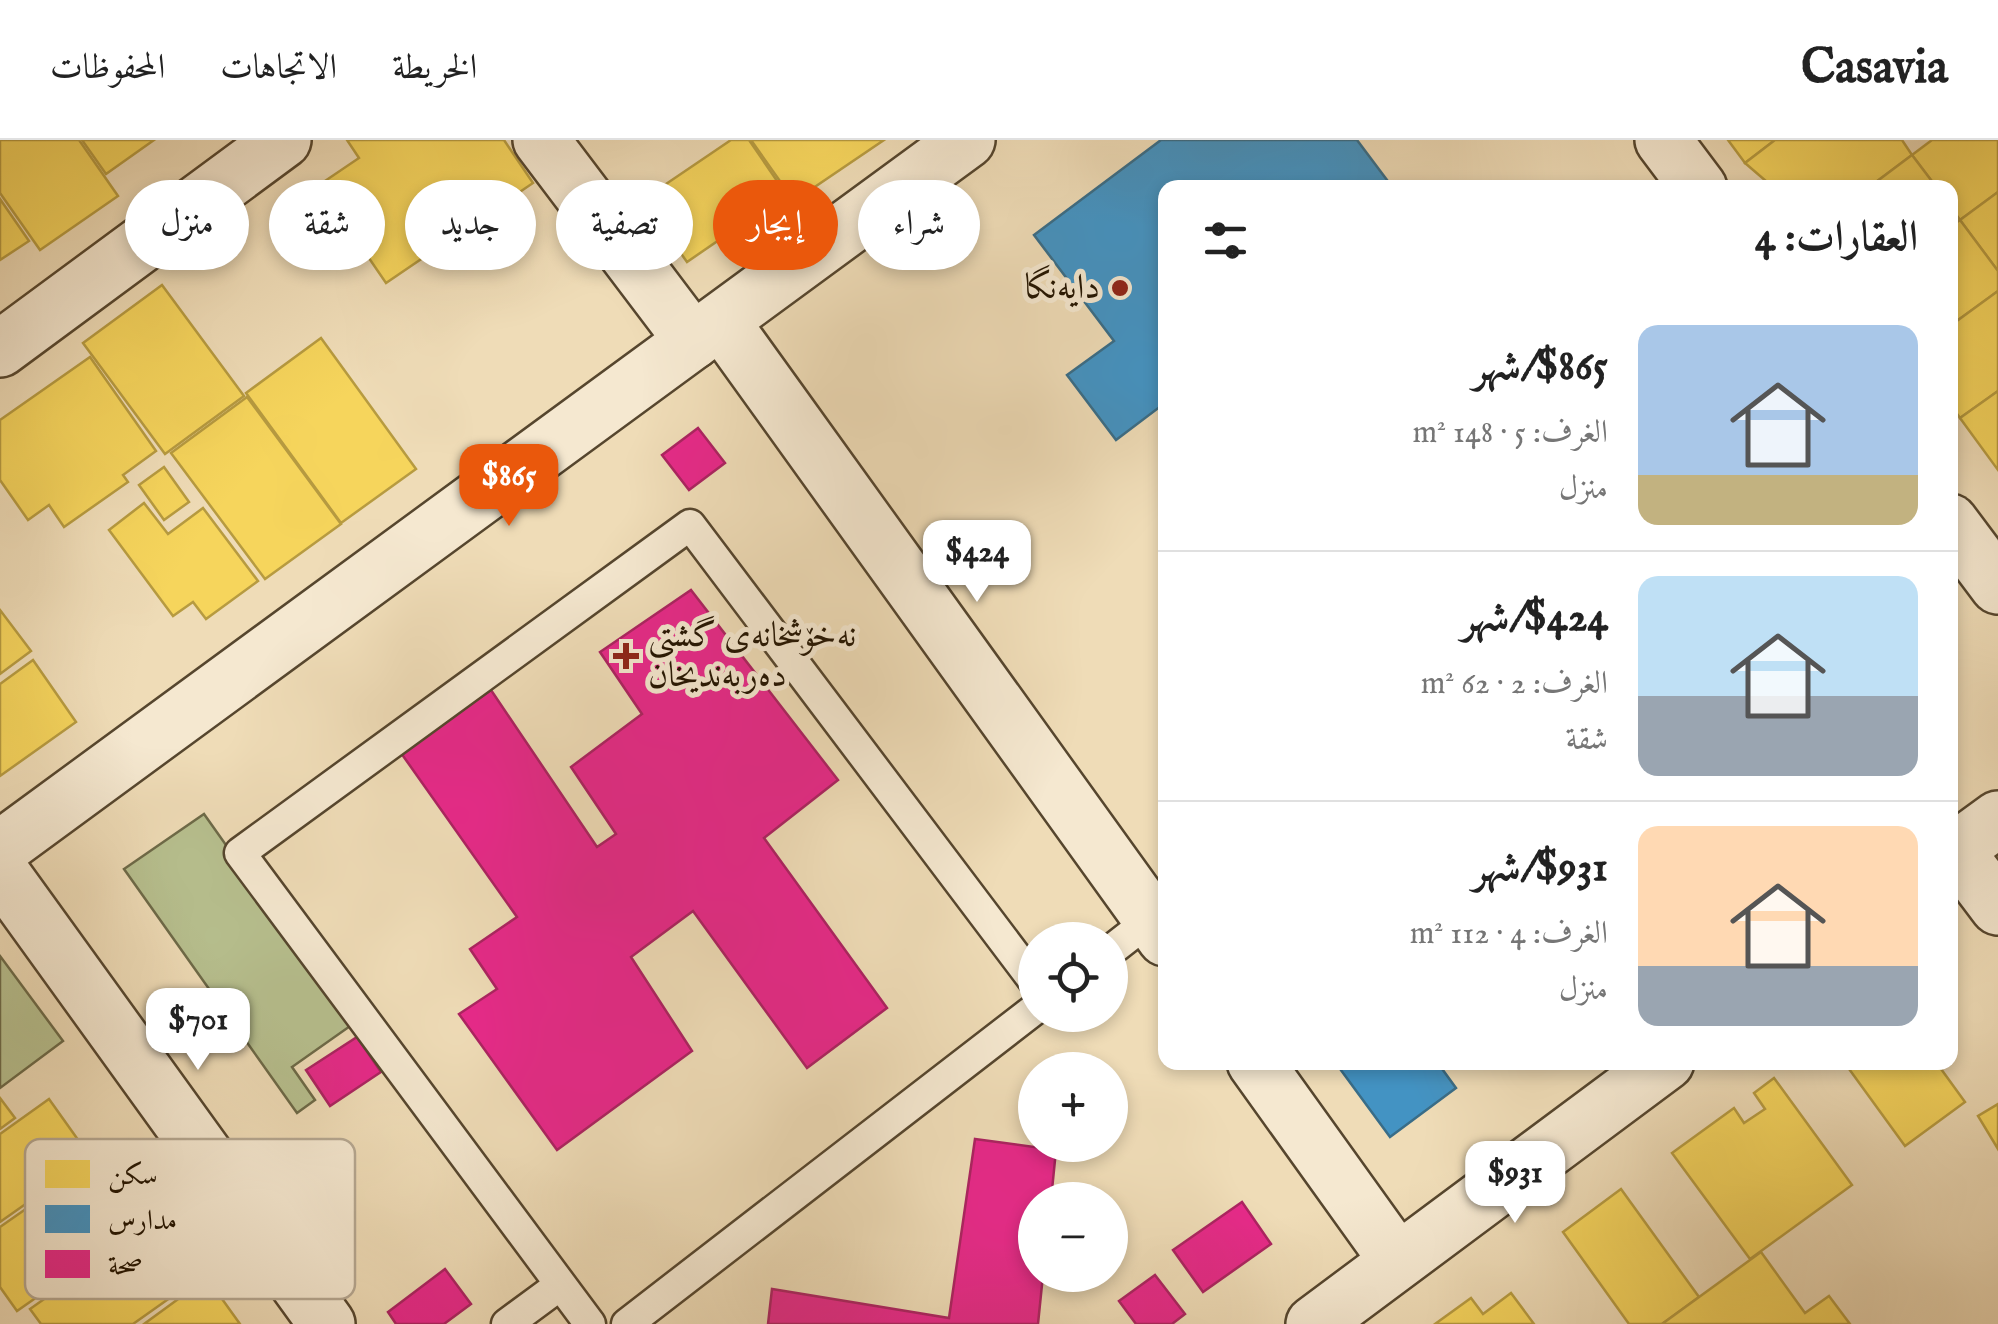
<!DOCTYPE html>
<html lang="ar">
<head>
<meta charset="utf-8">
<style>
	:root { --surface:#fff; --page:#f6f6f6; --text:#222; --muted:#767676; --line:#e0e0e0; --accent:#ea580c }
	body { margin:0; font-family:"IM FELL English",Amiri,serif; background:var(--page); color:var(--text); direction:rtl; height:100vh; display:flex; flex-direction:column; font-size:38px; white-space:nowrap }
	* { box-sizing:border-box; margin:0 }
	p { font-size:32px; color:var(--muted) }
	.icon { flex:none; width:55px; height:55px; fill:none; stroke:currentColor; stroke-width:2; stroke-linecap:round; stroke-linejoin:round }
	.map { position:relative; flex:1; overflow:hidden; direction:ltr }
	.details { position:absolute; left:1158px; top:40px; width:800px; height:890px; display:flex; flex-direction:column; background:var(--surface); border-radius:20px; box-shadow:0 5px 15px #0003; direction:rtl }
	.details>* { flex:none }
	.banner { position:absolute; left:30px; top:40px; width:950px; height:90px; direction:rtl; display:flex; gap:20px }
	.tools { position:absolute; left:1018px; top:782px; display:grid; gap:20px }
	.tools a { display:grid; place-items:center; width:110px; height:110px; border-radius:50%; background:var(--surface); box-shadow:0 5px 15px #0003; font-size:50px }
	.price { position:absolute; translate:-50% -85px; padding:0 22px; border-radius:20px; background:#fff; color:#222; font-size:32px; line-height:65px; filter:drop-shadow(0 2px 5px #0008) }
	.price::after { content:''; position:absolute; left:50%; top:60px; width:30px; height:22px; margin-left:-15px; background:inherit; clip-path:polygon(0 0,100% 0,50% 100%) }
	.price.selected { background:var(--accent); color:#fff }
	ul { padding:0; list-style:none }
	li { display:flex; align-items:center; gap:30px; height:250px; padding:0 40px }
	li+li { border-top:2px solid var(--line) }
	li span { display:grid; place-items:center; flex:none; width:280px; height:200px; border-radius:20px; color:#555 }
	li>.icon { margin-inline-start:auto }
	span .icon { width:120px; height:120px; fill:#fffc; stroke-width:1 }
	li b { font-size:42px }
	h2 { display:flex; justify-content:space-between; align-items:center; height:120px; padding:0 40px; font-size:42px }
	.tag { padding:0 35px; border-radius:45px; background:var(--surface); box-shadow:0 5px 15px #0003; font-size:35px; line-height:90px }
	.tag.selected { background:var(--accent); color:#fff }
	header { display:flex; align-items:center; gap:60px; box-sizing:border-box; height:140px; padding:0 50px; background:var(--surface); border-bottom:2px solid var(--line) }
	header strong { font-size:48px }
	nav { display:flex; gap:55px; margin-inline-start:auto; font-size:35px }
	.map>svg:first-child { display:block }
	.green { fill:#b7c08f; stroke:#6d6a48; stroke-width:2.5 }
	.homes { fill:#f6d55c; stroke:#b79b40; stroke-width:2.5 }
	.schools { fill:#4393c3; stroke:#396d88; stroke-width:2.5 }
	.health { fill:#e7298a; stroke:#ac2361; stroke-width:2.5 }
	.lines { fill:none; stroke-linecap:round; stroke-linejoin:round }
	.service-casing { stroke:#56462e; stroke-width:35 }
	.minor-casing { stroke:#56462e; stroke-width:60 }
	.service { stroke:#f5e8d0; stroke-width:30 }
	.minor { stroke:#f5e8d0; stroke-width:55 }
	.poi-dot { fill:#8f2418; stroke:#f5e8d0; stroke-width:4 }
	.labels { text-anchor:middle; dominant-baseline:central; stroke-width:10; stroke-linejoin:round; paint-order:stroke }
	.poi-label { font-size:35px; fill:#231400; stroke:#f5e8d0; text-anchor:end }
	.key { fill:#f5e8d0; stroke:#b6a892; stroke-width:2.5 }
	.key-label { font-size:28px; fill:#231400 }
</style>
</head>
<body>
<header>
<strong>Casavia</strong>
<nav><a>الخريطة</a><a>الاتجاهات</a><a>المحفوظات</a></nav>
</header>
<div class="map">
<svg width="1998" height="1184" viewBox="0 0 1998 1184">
	<rect width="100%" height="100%" fill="#efdcb7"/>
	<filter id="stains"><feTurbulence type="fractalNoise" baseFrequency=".002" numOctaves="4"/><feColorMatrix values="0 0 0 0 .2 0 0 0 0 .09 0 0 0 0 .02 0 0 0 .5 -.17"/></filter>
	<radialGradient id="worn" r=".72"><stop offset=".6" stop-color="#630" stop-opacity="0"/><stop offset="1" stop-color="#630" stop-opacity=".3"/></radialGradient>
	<!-- green -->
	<g class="green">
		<path d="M204,674l149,210 -61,43 23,33 -18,13 -173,-244z"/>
		<path d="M0,816l63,85 -63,47z"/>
	</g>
	<!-- homes -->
	<g class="homes">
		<path d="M0,0h79l39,56 -78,54 -40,-57z"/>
		<path d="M82,0h72l-48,34z"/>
		<path d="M347,0h157l29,43 -147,100 -67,-98 40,-27z"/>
		<path d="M731,0h18l37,54 -99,68 -12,-17 -11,8 -32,-46z"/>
		<path d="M751,0h133l-90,61z"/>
		<path d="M1728,0h47l-30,23z"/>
		<path d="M1775,0h127l10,15 -44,33h-94l-29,-25z"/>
		<path d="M1932,0h66v52l-38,28 -10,-14v-18h-13l-25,-33z"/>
		<path d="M1912,15l25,33h-69z"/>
		<path d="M1998,52v79l-38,-51z"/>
		<path d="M0,59l29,42 -29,19z"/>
		<path d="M1960,80l38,51v20l-48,35v-99z"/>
		<path d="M162,145l82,111 -79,58 -82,-111z"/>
		<path d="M1998,151v100l-38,27 -10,-14v-78z"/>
		<path d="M321,198l95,131 -75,54 -95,-130z"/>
		<path d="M90,217l66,94 -33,24 5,7 -64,45 -15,-22 -21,15 -28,-40v-60z"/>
		<path d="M1998,251v79l-38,-52z"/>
		<path d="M247,257l94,127 -76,55 -94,-126z"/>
		<path d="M164,327l25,35 -25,18 -25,-35z"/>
		<path d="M144,363l24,31 35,-26 55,73 -52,38 -13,-17 -20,14 -64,-86z"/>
		<path d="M0,470l31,41 -31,23z"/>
		<path d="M33,520l43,62 -76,54v-92z"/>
		<path d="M1844,922h92l29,40 -60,44z"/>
		<path d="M1774,938l78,107 -102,74 -78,-106 62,-45 10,15 21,-14 -11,-16z"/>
		<path d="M0,958l15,20 -15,11z"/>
		<path d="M49,959l42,59 -91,64v-88z"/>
		<path d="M1998,964v45l-20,-33z"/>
		<path d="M96,1020l45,64 -124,87 -17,-24v-60z"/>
		<path d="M1621,1049l78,108 -37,27h-33l-66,-92z"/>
		<path d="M179,1064l25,37 -47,32 17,22 -41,29h-92l-11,-15z"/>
		<path d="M1761,1112l44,61 24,-17 21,28h-188z"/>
		<path d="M207,1138l33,46h-96z"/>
		<path d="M1511,1153l23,31h-99l36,-26 12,16z"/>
	</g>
	<!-- schools -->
	<g class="schools">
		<path d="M1161,0h196l36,48h-228v215l-49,37 -49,-65 47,-34 -80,-106z"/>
		<path d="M1335,922h111l-6,4 16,22 -66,49z"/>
	</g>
	<!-- health -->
	<g class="health">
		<path d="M698,288l27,35 -36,27 -27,-35z"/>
		<path d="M691,450l147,190 -74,58 123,170 -80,60 -114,-157 -62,46 61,94 -135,99 -98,-136 38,-25 -27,-40 47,-32 -116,-164 90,-63 106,157 19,-13 -45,-67 71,-53 -42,-62z"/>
		<path d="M357,897l24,35 -51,34 -24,-36z"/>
		<path d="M975,999l81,11 -5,50h-16v75h8l-5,49h-270l4,-35 177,29z"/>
		<path d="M1242,1062l29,42 -68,48 -30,-42z"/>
		<path d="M445,1129l26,35 -27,20h-48l-8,-12z"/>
		<path d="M1155,1135l30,39 -13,10h-36l-17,-23z"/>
	</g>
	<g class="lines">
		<defs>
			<g id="service">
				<path d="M1110,811l41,-32"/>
				<path d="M507,1184l53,-39"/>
				<path d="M590,1184l-350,-471 450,-328 345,457"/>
				<path d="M627,1184l408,-315"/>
			</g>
			<g id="minor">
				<path d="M541,0l152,201"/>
				<path d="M1663,0l36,48"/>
				<path d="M721,181l444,617"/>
				<path d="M0,209l283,-209"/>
				<path d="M1950,382l48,64"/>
				<path d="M0,709l967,-709"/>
				<path d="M1955,710l43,57"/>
				<path d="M1950,714l48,-35"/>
				<path d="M0,731l327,453"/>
				<path d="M1255,922l142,198"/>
				<path d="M1314,1184l352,-262"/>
			</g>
		</defs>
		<!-- service casing -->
		<use href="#service" class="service-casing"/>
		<!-- minor casing -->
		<use href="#minor" class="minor-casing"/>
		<!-- service -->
		<use href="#service" class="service"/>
		<!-- minor -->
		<use href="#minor" class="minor"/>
	</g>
	<!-- markers -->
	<g class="poi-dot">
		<circle cx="1120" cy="148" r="10"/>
		<path d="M621 501h10v10h10v10h-10v10h-10v-10h-10v-10h10z"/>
	</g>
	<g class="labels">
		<!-- poi labels -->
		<g class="poi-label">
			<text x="1100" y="148">دایەنگا</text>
			<text x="648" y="496" text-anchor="start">نەخۆشخانەی گشتی<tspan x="648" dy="40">دەربەندیخان</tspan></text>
		</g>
	</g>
	<!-- legend -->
	<rect x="25" y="999" width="330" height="160" rx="15" class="key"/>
	<rect x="45" y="1020" width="45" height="28" fill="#f6d55c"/>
	<rect x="45" y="1065" width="45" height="28" fill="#4393c3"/>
	<rect x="45" y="1110" width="45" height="28" fill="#e7298a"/>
	<g class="key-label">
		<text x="108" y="1044">سكن</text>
		<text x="108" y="1089">مدارس</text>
		<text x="108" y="1134">صحة</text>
	</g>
	<rect width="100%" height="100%" filter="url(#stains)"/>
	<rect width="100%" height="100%" fill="url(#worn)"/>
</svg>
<div class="tools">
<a><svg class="icon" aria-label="locate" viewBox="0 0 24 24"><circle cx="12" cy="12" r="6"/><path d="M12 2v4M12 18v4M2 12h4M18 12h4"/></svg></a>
<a>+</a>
<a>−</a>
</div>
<b class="price selected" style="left:509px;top:389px">$865</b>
<b class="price" style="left:977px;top:465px">$424</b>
<b class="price" style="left:198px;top:933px">$701</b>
<b class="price" style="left:1515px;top:1086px">$931</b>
<div class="banner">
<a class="tag">شراء</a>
<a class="tag selected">إيجار</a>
<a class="tag">تصفية</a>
<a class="tag">جديد</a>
<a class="tag">شقة</a>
<a class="tag">منزل</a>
</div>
<section class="details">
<h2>العقارات: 4<svg class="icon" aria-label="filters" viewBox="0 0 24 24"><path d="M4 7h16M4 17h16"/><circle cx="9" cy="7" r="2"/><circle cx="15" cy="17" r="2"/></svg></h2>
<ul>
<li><span style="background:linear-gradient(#a9c7e8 75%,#c2b280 0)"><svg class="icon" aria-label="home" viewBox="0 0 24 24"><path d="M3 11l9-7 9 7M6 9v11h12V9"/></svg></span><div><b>$865/شهر</b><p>الغرف: 5 · 148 m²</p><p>منزل</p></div></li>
<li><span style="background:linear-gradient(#bfe0f5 60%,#9aa5b1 0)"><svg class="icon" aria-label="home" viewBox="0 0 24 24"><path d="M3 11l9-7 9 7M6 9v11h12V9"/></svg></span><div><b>$424/شهر</b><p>الغرف: 2 · 62 m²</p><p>شقة</p></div></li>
<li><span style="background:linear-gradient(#ffd9b3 70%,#9aa5b1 0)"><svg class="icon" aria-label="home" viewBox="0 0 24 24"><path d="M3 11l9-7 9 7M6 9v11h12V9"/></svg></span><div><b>$931/شهر</b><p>الغرف: 4 · 112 m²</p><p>منزل</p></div></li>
</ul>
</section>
</div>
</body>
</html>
